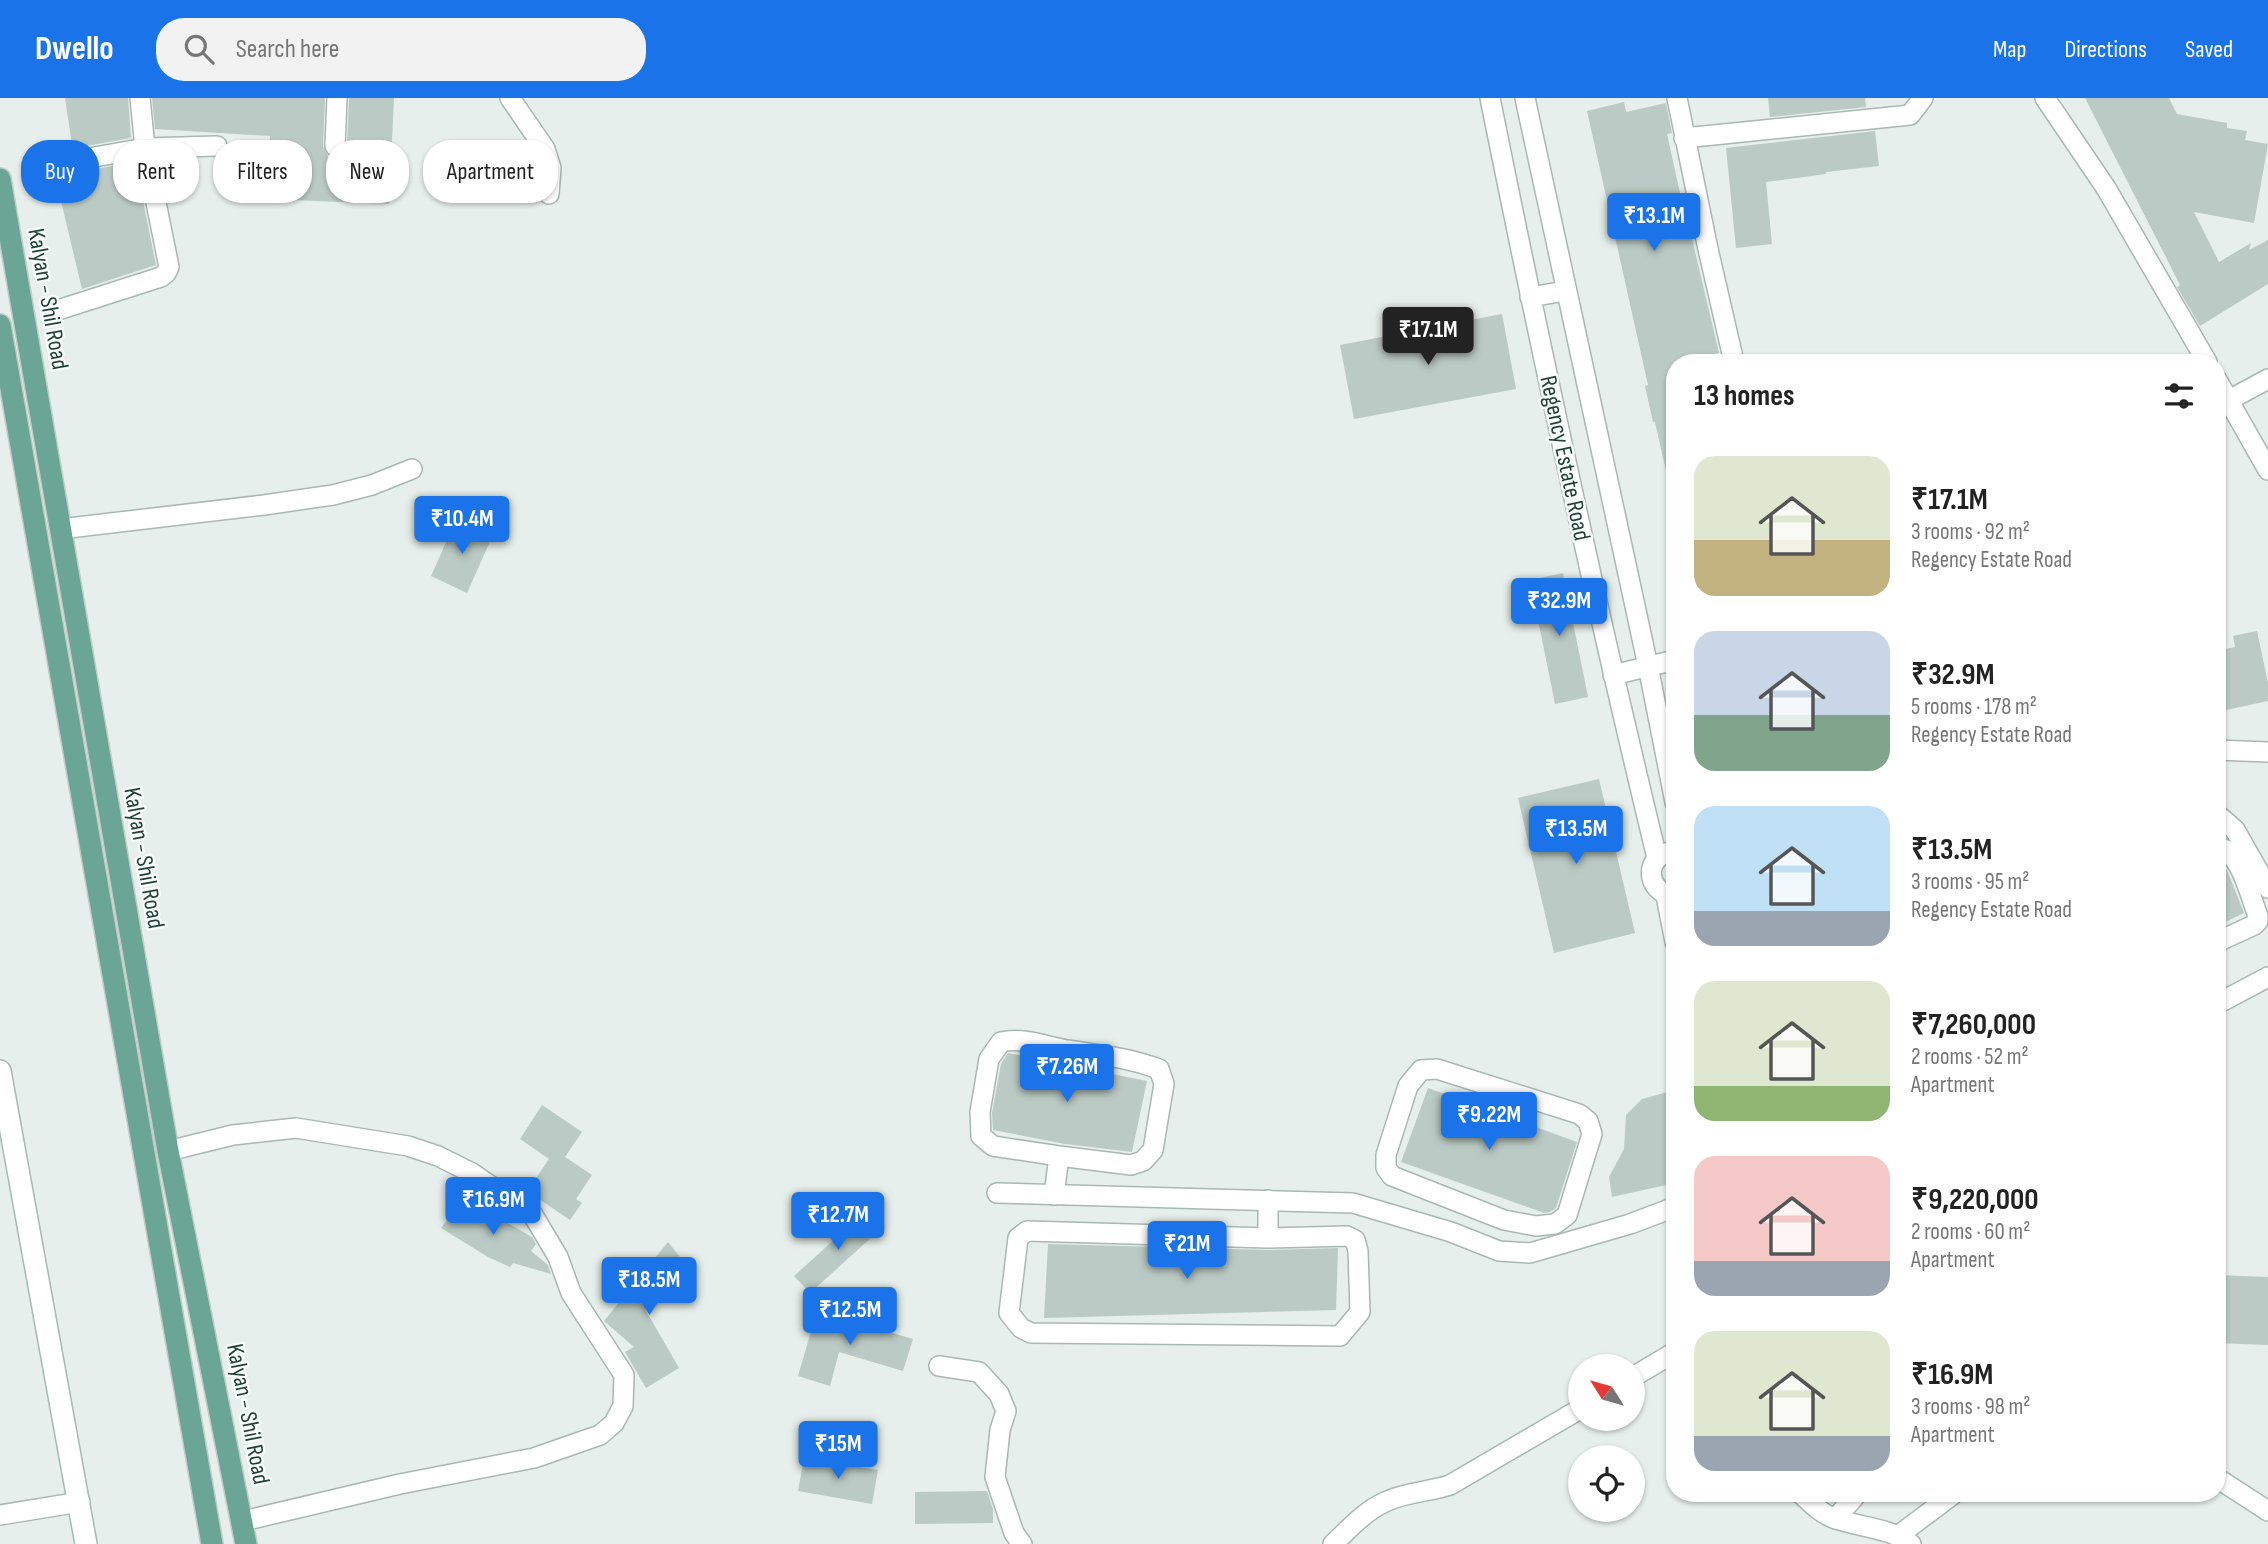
<!DOCTYPE html>
<html lang="en">
<head>
<meta charset="utf-8">
<style>
	:root { --surface:#fff; --page:#f2f2f2; --text:#222; --muted:#767676; --accent:#1a73e8 }
	body { margin:0; font-family:"Sofia Sans Condensed",sans-serif; background:var(--page); color:var(--text); height:100vh; display:flex; flex-direction:column; font-size:26px; white-space:nowrap }
	* { box-sizing:border-box; margin:0 }
	p { font-size:23px; color:var(--muted) }
	.icon { flex:none; width:38px; height:38px; fill:none; stroke:currentColor; stroke-width:2; stroke-linecap:round; stroke-linejoin:round }
	.map { position:relative; flex:1; overflow:hidden }
	.panel { position:absolute; left:1666px; top:256px; width:560px; height:1148px; display:flex; flex-direction:column; background:var(--surface); border-radius:28px; box-shadow:0 2px 5px #0004 }
	.panel>* { flex:none }
	.guide { position:absolute; left:21px; top:42px; width:665px; height:63px; display:flex; gap:14px }
	.needle { width:46px; rotate:307deg }
	.fabs { position:absolute; left:1568px; top:1256px; display:grid; gap:14px }
	.fabs a { display:grid; place-items:center; width:77px; height:77px; border-radius:50%; background:var(--surface); box-shadow:0 2px 5px #0004; font-size:35px }
	.price { position:absolute; translate:-50% -60px; padding:0 16px; border-radius:7px; background:var(--accent); color:#fff; font-size:23px; line-height:46px; filter:drop-shadow(0 2px 4px #0008) }
	.price::after { content:''; position:absolute; left:50%; top:42px; width:21px; height:16px; margin-left:-10px; background:inherit; clip-path:polygon(0 0,100% 0,50% 100%) }
	.price.current { background:#222; color:#fff }
	ul { padding:0; list-style:none }
	li { display:flex; align-items:center; gap:21px; height:175px; padding:0 28px }
	li span { display:grid; place-items:center; flex:none; width:196px; height:140px; border-radius:21px; color:#555 }
	li>.icon { margin-inline-start:auto }
	span .icon { width:84px; height:84px; fill:#fffc; stroke-width:1 }
	li b { font-size:30px }
	h2 { display:flex; justify-content:space-between; align-items:center; height:84px; padding:0 28px; font-size:30px }
	.pill { padding:0 24px; border-radius:28px; background:var(--surface); box-shadow:0 2px 5px #0004; font-size:24px; line-height:63px }
	.pill.current { background:var(--accent); color:#fff }
	header { display:flex; align-items:center; gap:42px; box-sizing:border-box; height:98px; padding:0 35px; background:var(--accent); color:#fff }
	header strong { font-size:33px }
	nav { display:flex; gap:38px; margin-inline-start:auto; font-size:24px }
	.search { width:490px; height:63px; background:var(--page); display:flex; align-items:center; gap:18px; box-sizing:border-box; padding:0 24px; border-radius:28px; color:var(--muted); font-size:26px }
	.map>svg:first-child { display:block }
	.building { fill:#bbcac4 }
	.lines { fill:none; stroke-linecap:round; stroke-linejoin:round }
	.street-casing { stroke:#a8b8b2; stroke-width:22 }
	.secondary-casing { stroke:#a4bbb3; stroke-width:24 }
	.primary-casing { stroke:#c2cac8; stroke-width:24 }
	.street { stroke:#fff; stroke-width:19 }
	.secondary { stroke:#fff; stroke-width:21 }
	.primary { stroke:#6aa596; stroke-width:21 }
	.labels { text-anchor:middle; dominant-baseline:central; stroke-width:5; stroke-linejoin:round; paint-order:stroke }
	.street-label { font-size:24px; fill:#24423a; stroke:#f7fbf9 }
</style>
</head>
<body>
<header>
<strong>Dwello</strong>
<div class="search"><svg class="icon" aria-label="search" viewBox="0 0 24 24"><circle cx="10" cy="10" r="6"/><path d="M15 15l6 6"/></svg>Search here</div>
<nav><a>Map</a><a>Directions</a><a>Saved</a></nav>
</header>
<div class="map">
<svg width="2268" height="1446" viewBox="0 0 2268 1446">
	<rect width="100%" height="100%" fill="#e6efeb"/>
	<!-- building -->
	<g class="building">
		<path d="M65,0h63l3,40 -45,8 -8,7 -1,6 3,7 10,4 45,-8 21,103 -74,24 -27,-113 21,-5z"/>
		<path d="M152,0h173l-2,48 5,10 7,2 10,-5 2,-6 2,-49h45l-5,106 -122,-5 3,-63 -115,-7z"/>
		<path d="M1768,0h97l1,9 -96,10z"/>
		<path d="M2085,0h84l8,16 50,9v5l20,3 -2,9 23,4 -14,79 -60,-11 25,50 32,-19 -2,7 19,-10v44l-68,42 -23,-39 3,-2z"/>
		<path d="M1624,4l2,10 40,-9 6,30 -5,1 15,68 4,-1 7,42 26,110 -44,9v117l-7,1 -13,-58h-2l-8,-36 3,-1 -61,-274z"/>
		<path d="M1875,33l4,35 -53,6v2l-60,8 6,62 -36,4 -10,-100z"/>
		<path d="M1502,216l14,75 -162,30 -14,-74z"/>
		<path d="M456,422l36,17 -25,56 -36,-17z"/>
		<path d="M1563,475l25,124 -33,7 -25,-124z"/>
		<path d="M2257,533l11,52v18l-51,11v-61l18,-4 -2,-11z"/>
		<path d="M1599,681l36,154 -81,20 -36,-155z"/>
		<path d="M2217,762l6,4 6,11 15,38 -27,13z"/>
		<path d="M1008,955l139,28 -15,71 -67,-8 -72,-14 -1,-17 9,-49z"/>
		<path d="M1428,990l149,54 -21,66 -6,4 -6,1 -143,-51z"/>
		<path d="M1675,992v93l-63,14 -3,-20 15,-28 2,-34 16,-16z"/>
		<path d="M542,1007l40,27 -17,25 27,18 -16,24 6,4 -12,17 -43,-29 22,-32 -29,-20z"/>
		<path d="M464,1100l68,39 4,7 -5,7 17,14 3,9 -38,-11 -3,4 -22,-10 -47,-29z"/>
		<path d="M867,1112l16,17 -73,66 -16,-17z"/>
		<path d="M668,1144l24,30 -47,37 34,59 -33,20 -21,-36 9,-5 -30,-26z"/>
		<path d="M1048,1146l220,6 70,-2 -2,62 -292,8z"/>
		<path d="M2217,1177l51,2v68l-51,-2z"/>
		<path d="M817,1213l96,28 -10,32 -64,-19 -9,34 -32,-10z"/>
		<path d="M804,1360l74,12 -6,34 -74,-13z"/>
		<path d="M987,1393l6,18v14l-78,1v-32z"/>
	</g>
	<g class="lines">
		<defs>
			<g id="street">
				<path d="M510,0l35,51 6,19 -2,26"/>
				<path d="M1490,0c51,254 106,508 167,760"/>
				<path d="M1525,0l123,568 27,136"/>
				<path d="M1677,0l31,151 26,113"/>
				<path d="M2045,0l61,90 101,174"/>
				<path d="M1684,40l226,-23 13,-17"/>
				<path d="M335,48l2,-48"/>
				<path d="M89,60l56,-10 72,-2"/>
				<path d="M1530,199l35,-6"/>
				<path d="M61,211l100,-32 5,-4 3,-6 -24,-119 -5,-50"/>
				<path d="M2217,282l51,90"/>
				<path d="M2229,302l39,-21"/>
				<path d="M60,431l204,-24 69,-10 39,-10 40,-16"/>
				<path d="M1613,577l62,-15"/>
				<path d="M2217,652l51,2"/>
				<path d="M2217,716l18,16 33,58"/>
				<path d="M2217,749c23,2 33,49 41,69v5l-4,4 -37,17"/>
				<path d="M1675,753c-32,3 -31,41 0,46"/>
				<path d="M1666,798l9,46"/>
				<path d="M2217,906l51,-27"/>
				<path d="M1437,971l142,45 9,7 4,13 -25,81 -12,9 -19,2 -32,-6 -112,-44 -6,-8v-13l22,-69 13,-16z"/>
				<path d="M168,1053l65,-16 63,-7 112,18 30,10 34,17 61,42 25,42 13,36 53,82 -1,31 -9,17 -14,12 -66,23 -134,26 -157,37"/>
				<path d="M997,1095l356,10 98,29 48,19 31,2 100,-29 45,-17"/>
				<path d="M1054,1097l5,-39 -66,-10 -12,-10 -1,-24 9,-53 12,-17c22,-5 44,4 66,8 33,5 60,7 92,19l5,15 -11,66 -10,11 -12,4 -72,-9"/>
				<path d="M1268,1102v38l79,-2 8,4 3,11 2,61 -20,24 -309,-3 -10,-5 -12,-15 9,-75 9,-7 241,7"/>
				<path d="M939,1268l40,6 20,22 7,17 -6,19 -5,47 19,56 8,11"/>
				<path d="M1633,1279l42,-25"/>
				<path d="M2217,1380l51,33"/>
				<path d="M1800,1395c10,9 19,19 31,24 27,11 56,9 80,27"/>
				<path d="M0,1417l80,-13"/>
				<path d="M1835,1421l23,-26"/>
				<path d="M1899,1437l56,-42"/>
				<path d="M1333,1446c16,-15 32,-33 52,-42 20,-10 44,-10 65,-17l130,-76"/>
			</g>
			<path id="secondary" d="M0,973l86,473"/>
			<g id="primary">
				<path d="M0,81l168,972 78,393"/>
				<path d="M0,227l212,1219"/>
			</g>
		</defs>
		<!-- street casing -->
		<use href="#street" class="street-casing"/>
		<!-- secondary casing -->
		<use href="#secondary" class="secondary-casing"/>
		<!-- primary casing -->
		<use href="#primary" class="primary-casing"/>
		<!-- street -->
		<use href="#street" class="street"/>
		<!-- secondary -->
		<use href="#secondary" class="secondary"/>
		<!-- primary -->
		<use href="#primary" class="primary"/>
	</g>
	<g class="labels">
		<!-- street labels -->
		<g class="street-label">
			<text transform="translate(48 201) rotate(80)">Kalyan - Shil Road</text>
			<text transform="translate(1565 360) rotate(78)">Regency Estate Road</text>
			<text transform="translate(144 760) rotate(80)">Kalyan - Shil Road</text>
			<text transform="translate(248 1316) rotate(79)">Kalyan - Shil Road</text>
		</g>
	</g>
</svg>
<div class="fabs">
<a><svg class="needle" viewBox="-14 -14 28 28"><path d="M0-13l5 13h-10z" fill="#e53935"/><path d="M0 13l5-13h-10z" fill="#767676"/></svg></a>
<a><svg class="icon" aria-label="locate" viewBox="0 0 24 24"><circle cx="12" cy="12" r="6"/><path d="M12 2v4M12 18v4M2 12h4M18 12h4"/></svg></a>
</div>
<b class="price" style="left:1654px;top:155px">₹13.1M</b>
<b class="price current" style="left:1428px;top:269px">₹17.1M</b>
<b class="price" style="left:462px;top:458px">₹10.4M</b>
<b class="price" style="left:1559px;top:540px">₹32.9M</b>
<b class="price" style="left:1576px;top:768px">₹13.5M</b>
<b class="price" style="left:1067px;top:1006px">₹7.26M</b>
<b class="price" style="left:1489px;top:1054px">₹9.22M</b>
<b class="price" style="left:493px;top:1139px">₹16.9M</b>
<b class="price" style="left:838px;top:1154px">₹12.7M</b>
<b class="price" style="left:1187px;top:1183px">₹21M</b>
<b class="price" style="left:649px;top:1219px">₹18.5M</b>
<b class="price" style="left:850px;top:1249px">₹12.5M</b>
<b class="price" style="left:838px;top:1383px">₹15M</b>
<div class="guide">
<a class="pill current">Buy</a>
<a class="pill">Rent</a>
<a class="pill">Filters</a>
<a class="pill">New</a>
<a class="pill">Apartment</a>
</div>
<section class="panel">
<h2>13 homes<svg class="icon" aria-label="filters" viewBox="0 0 24 24"><path d="M4 7h16M4 17h16"/><circle cx="9" cy="7" r="2"/><circle cx="15" cy="17" r="2"/></svg></h2>
<ul>
<li><span style="background:linear-gradient(#dfe7d0 60%,#c2b280 0)"><svg class="icon" aria-label="home" viewBox="0 0 24 24"><path d="M3 11l9-7 9 7M6 9v11h12V9"/></svg></span><div><b>₹17.1M</b><p>3 rooms · 92 m²</p><p>Regency Estate Road</p></div></li>
<li><span style="background:linear-gradient(#c9d6e8 60%,#7fa58c 0)"><svg class="icon" aria-label="home" viewBox="0 0 24 24"><path d="M3 11l9-7 9 7M6 9v11h12V9"/></svg></span><div><b>₹32.9M</b><p>5 rooms · 178 m²</p><p>Regency Estate Road</p></div></li>
<li><span style="background:linear-gradient(#bfe0f5 75%,#9aa5b1 0)"><svg class="icon" aria-label="home" viewBox="0 0 24 24"><path d="M3 11l9-7 9 7M6 9v11h12V9"/></svg></span><div><b>₹13.5M</b><p>3 rooms · 95 m²</p><p>Regency Estate Road</p></div></li>
<li><span style="background:linear-gradient(#dfe7d0 75%,#8fb573 0)"><svg class="icon" aria-label="home" viewBox="0 0 24 24"><path d="M3 11l9-7 9 7M6 9v11h12V9"/></svg></span><div><b>₹7,260,000</b><p>2 rooms · 52 m²</p><p>Apartment</p></div></li>
<li><span style="background:linear-gradient(#f6c9c9 75%,#9aa5b1 0)"><svg class="icon" aria-label="home" viewBox="0 0 24 24"><path d="M3 11l9-7 9 7M6 9v11h12V9"/></svg></span><div><b>₹9,220,000</b><p>2 rooms · 60 m²</p><p>Apartment</p></div></li>
<li><span style="background:linear-gradient(#dfe7d0 75%,#9aa5b1 0)"><svg class="icon" aria-label="home" viewBox="0 0 24 24"><path d="M3 11l9-7 9 7M6 9v11h12V9"/></svg></span><div><b>₹16.9M</b><p>3 rooms · 98 m²</p><p>Apartment</p></div></li>
</ul>
</section>
</div>
</body>
</html>
